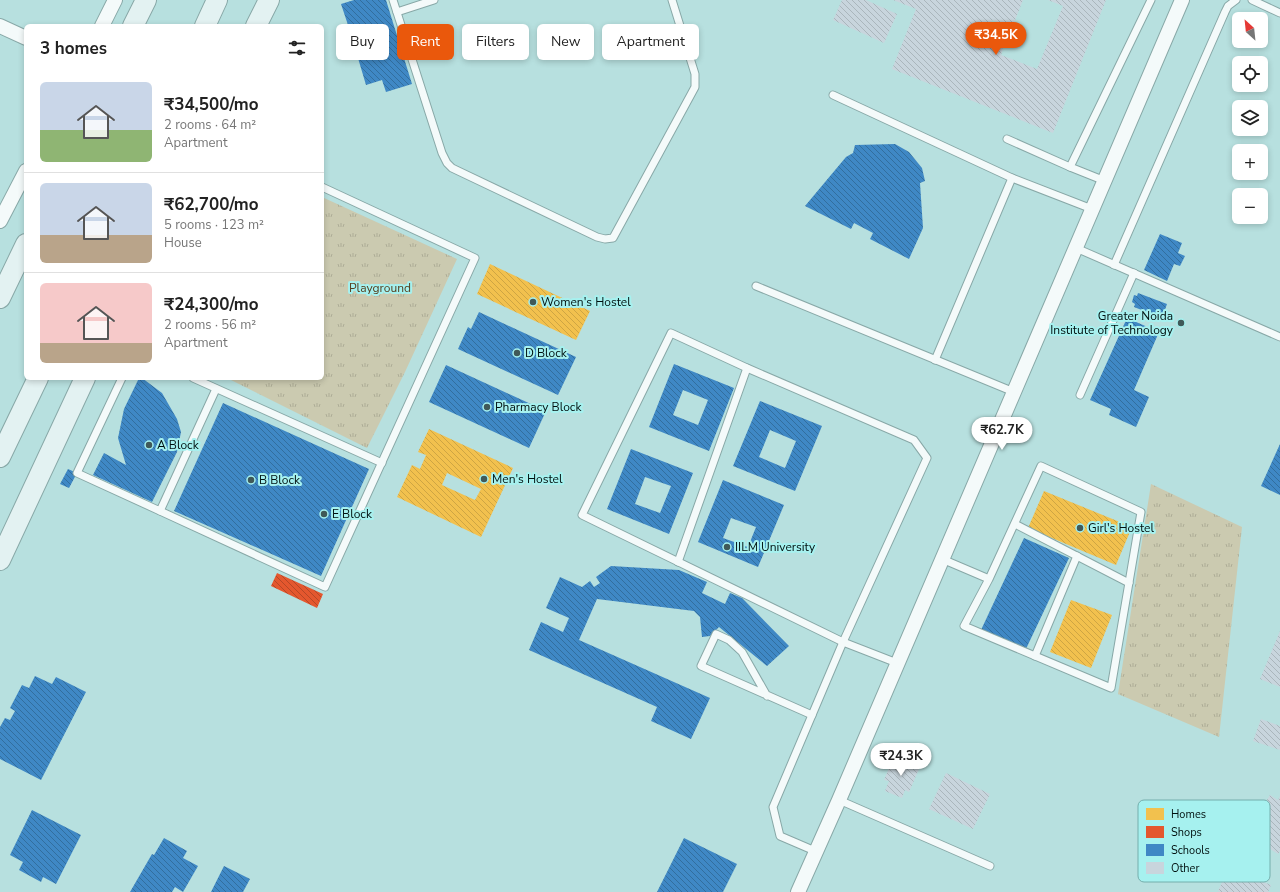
<!DOCTYPE html>
<html lang="en">
<head>
<meta charset="utf-8">
<style>
	:root { --surface:#fff; --page:#f2f2f2; --text:#222; --muted:#767676; --line:#e0e0e0; --accent:#ea580c }
	body { margin:0; font-family:"Nunito Sans",sans-serif; background:var(--page); color:var(--text); height:100vh; display:flex; flex-direction:column; font-size:15px; white-space:nowrap }
	* { box-sizing:border-box; margin:0 }
	p { font-size:13px; color:var(--muted) }
	.icon { flex:none; width:22px; height:22px; fill:none; stroke:currentColor; stroke-width:2; stroke-linecap:round; stroke-linejoin:round }
	.map { position:relative; flex:1; overflow:hidden }
	.sheet { position:absolute; left:24px; top:24px; width:300px; height:356px; display:flex; flex-direction:column; background:var(--surface); border-radius:6px; box-shadow:0 2px 6px #0003 }
	.sheet>* { flex:none }
	.top-card { position:absolute; left:336px; top:24px; width:380px; height:36px; display:flex; gap:8px }
	.needle { width:26px; rotate:333deg }
	.tools { position:absolute; left:1232px; top:12px; display:grid; gap:8px }
	.tools a { display:grid; place-items:center; width:36px; height:36px; border-radius:6px; background:var(--surface); box-shadow:0 2px 6px #0003; font-size:20px }
	.price { position:absolute; translate:-50% -34px; padding:0 9px; border-radius:14px; background:#fff; color:#222; font-size:13px; line-height:26px; filter:drop-shadow(0 1px 2px #0008) }
	.price::after { content:''; position:absolute; left:50%; top:24px; width:12px; height:9px; margin-left:-6px; background:inherit; clip-path:polygon(0 0,100% 0,50% 100%) }
	.price.selected { background:var(--accent); color:#fff }
	ul { padding:0; list-style:none }
	li { display:flex; align-items:center; gap:12px; height:100px; padding:0 16px }
	li+li { border-top:1px solid var(--line) }
	li span { display:grid; place-items:center; flex:none; width:112px; height:80px; border-radius:6px; color:#555 }
	li>.icon { margin-inline-start:auto }
	span .icon { width:48px; height:48px; fill:#fffc; stroke-width:1 }
	li b { font-size:17px }
	h2 { display:flex; justify-content:space-between; align-items:center; height:48px; padding:0 16px; font-size:17px }
	.tag { padding:0 14px; border-radius:6px; background:var(--surface); box-shadow:0 2px 6px #0003; font-size:14px; line-height:36px }
	.tag.selected { background:var(--accent); color:#fff }
	.map>svg:first-child { display:block }
	.park { fill:url(#park-tufts) }
	.homes { fill:url(#homes-back-hatch); fill-rule:evenodd }
	.shops { fill:url(#shops-back-hatch) }
	.schools { fill:url(#schools-back-hatch); fill-rule:evenodd }
	.building { fill:url(#building-back-hatch) }
	.lines { fill:none; stroke-linecap:round; stroke-linejoin:round }
	.lane-casing { stroke:#88a8a7; stroke-width:9 }
	.street-casing { stroke:#88a8a7; stroke-width:16 }
	.secondary-casing { stroke:#88a8a7; stroke-width:22 }
	.lane { stroke:#f4fafa; stroke-width:7 }
	.street { stroke:#f4fafa; stroke-width:14 }
	.secondary { stroke:#e3f2f2; stroke-width:20 }
	.poi-dot { fill:#405958; stroke:#a6f1ef; stroke-width:1.5 }
	.labels { text-anchor:middle; dominant-baseline:central; stroke-width:4; stroke-linejoin:round; paint-order:stroke }
	.park-label { font-size:12px; fill:#563e1d; stroke:#a6f1ef }
	.poi-label { font-size:12px; fill:#00100f; stroke:#a6f1ef; text-anchor:start }
	.key { fill:#a6f1ef; stroke:#74aeac; stroke-width:1 }
	.key-label { font-size:11px; fill:#00100f }
</style>
</head>
<body>
<div class="map">
<svg width="1280" height="892" viewBox="0 0 1280 892">
	<defs>
		<pattern id="park-tufts" width="24" height="20" patternUnits="userSpaceOnUse"><rect width="24" height="20" fill="#cbcab0"/><path d="M3 7l-1-3M5 7V3M7 7l1-3M15 17l-1-3M17 17v-4M19 17l1-3" fill="none" stroke="#adac96"/></pattern>
		<pattern id="homes-back-hatch" width="6" height="6" patternUnits="userSpaceOnUse"><rect width="6" height="6" fill="#f2c14e"/><path d="M-1 5l2 2M0 0l6 6M5-1l2 2" fill="none" stroke="#cea543"/></pattern>
		<pattern id="shops-back-hatch" width="6" height="6" patternUnits="userSpaceOnUse"><rect width="6" height="6" fill="#e4572e"/><path d="M-1 5l2 2M0 0l6 6M5-1l2 2" fill="none" stroke="#b64726"/></pattern>
		<pattern id="schools-back-hatch" width="6" height="6" patternUnits="userSpaceOnUse"><rect width="6" height="6" fill="#3f88c5"/><path d="M-1 5l2 2M0 0l6 6M5-1l2 2" fill="none" stroke="#326e9e"/></pattern>
		<pattern id="building-back-hatch" width="6" height="6" patternUnits="userSpaceOnUse"><rect width="6" height="6" fill="#c8d5dd"/><path d="M-1 5l2 2M0 0l6 6M5-1l2 2" fill="none" stroke="#aab6bc"/></pattern>
	</defs>
	<rect width="100%" height="100%" fill="#b7e0df"/>
	<!-- park -->
	<g class="park">
		<path d="M322,197l135,62 -52,113 -38,76 -140,-70h95z"/>
		<path d="M1151,484l91,43 -23,210 -101,-43z"/>
	</g>
	<!-- homes -->
	<g class="homes">
		<path d="M490,264l100,47 -14,29 -99,-46z"/>
		<path d="M429,429l84,39 -32,69 -84,-40 15,-32 8,4 6,-14 -8,-3zM447,473l34,16 -6,11 -33,-15z"/>
		<path d="M1044,491l88,36 -16,38 -88,-37z"/>
		<path d="M1071,600l41,15 -21,53 -41,-16z"/>
	</g>
	<!-- shops -->
	<path class="shops" d="M277,573l46,21 -6,14 -46,-22z"/>
	<!-- schools -->
	<g class="schools">
		<path d="M354,0h32l26,84 -26,8 -4,-12 -16,5 -14,-47 16,-5 -2,-4 -15,5 -10,-30z"/>
		<path d="M895,144l14,8 13,16 3,13 -5,2 3,45 -14,31 -39,-20 3,-6 -19,-10 -3,6 -46,-23 41,-49 7,-4 2,-8z"/>
		<path d="M1160,234l22,9 -4,10 7,3 -5,10 -6,-2 -7,17 -23,-11z"/>
		<path d="M1138,293l29,11 -5,14 -28,-11 1,-3 -3,-2 2,-7 3,1z"/>
		<path d="M479,312l97,45 -18,38 -100,-46 10,-22 3,2z"/>
		<path d="M1127,318l32,14 -25,58 15,7 -13,30 -27,-12 2,-6 -21,-9z"/>
		<path d="M674,364l60,24 -25,63 -60,-24zM683,390l25,10 -10,25 -25,-10z"/>
		<path d="M446,365l100,46 -17,37 -100,-46z"/>
		<path d="M139,378h3l20,15 15,26 4,13 -4,20 -25,50 -59,-27 11,-22 22,12 -8,-27 6,-29z"/>
		<path d="M760,401l62,25 -27,65 -62,-25zM770,430l26,11 -11,27 -26,-11z"/>
		<path d="M223,403l146,66 -48,107 -147,-65z"/>
		<path d="M1280,444v51l-19,-9z"/>
		<path d="M631,449l62,24 -24,61 -62,-25zM645,477l26,9 -11,27 -25,-9z"/>
		<path d="M68,469l9,4 -8,15 -9,-4z"/>
		<path d="M723,480l61,25 -26,62 -60,-25zM731,518l25,9 -8,20 -25,-9z"/>
		<path d="M1024,538l45,20 -44,93 -44,-21z"/>
		<path d="M611,566l68,4 28,12 -5,11 23,11 5,-11 12,5 47,48 -22,20 -48,-39 -9,9 -8,1 -2,-20 -6,-6 -97,-12 -18,41 131,58 -19,41 -40,-18 6,-14 -128,-57 12,-28 22,10 6,-14 -23,-10 14,-31 22,10 8,-6 4,6 6,-4 -4,-6z"/>
		<path d="M35,676l17,8 4,-7 30,15 -45,88 -41,-21v-32l5,-9 5,2 5,-9 -5,-3 12,-23 7,3z"/>
		<path d="M32,810l49,25 -25,49 -13,-7 -2,5 -22,-12 4,-8 -13,-7z"/>
		<path d="M164,838l23,13 -4,7 15,8 -15,26 -8,-5 -3,5h-42l22,-38 2,1z"/>
		<path d="M684,838l53,26 -14,28h-66z"/>
		<path d="M224,866l26,13 -7,13h-32z"/>
	</g>
	<!-- building -->
	<g class="building">
		<path d="M842,0h24l31,14 -13,29 -51,-23z"/>
		<path d="M893,0h130l-11,28 -20,-8 -8,21 19,8 -2,6 36,14 26,-63 -15,-6h58l-53,133 -161,-64 24,-60z"/>
		<path d="M1280,631v56l-20,-8z"/>
		<path d="M1261,719l19,7v24l-27,-9z"/>
		<path d="M894,756l26,11 -11,25 -4,-2 -3,8 -17,-7 4,-10 -5,-1z"/>
		<path d="M946,773l44,21 -17,35 -44,-20z"/>
		<path d="M1270,795l8,5 2,-4v55l-2,3 -32,-20z"/>
		<path d="M1235,845l28,13 -9,20 17,7 -3,7h-47l-3,-1 4,-9 -4,-1z"/>
	</g>
	<g class="lines">
		<defs>
			<g id="lane">
				<path d="M393,0l49,153 5,10 5,5 145,69 8,2 8,-1 82,-151v-13l-23,-74"/>
				<path d="M1252,0l28,13"/>
				<path d="M397,12l37,-12"/>
				<path d="M833,95l179,83"/>
				<path d="M1007,139l63,28"/>
				<path d="M1105,181l-35,-14 81,-167"/>
				<path d="M1076,248l204,89"/>
				<path d="M1114,265l111,-253 3,-6 8,-6"/>
				<path d="M756,286l258,106"/>
				<path d="M671,333l76,35 167,72 13,18 -84,184 -261,-127z"/>
				<path d="M935,360l77,-182 80,31"/>
				<path d="M122,378l-45,95 83,38 56,-122"/>
				<path d="M193,378l189,85"/>
				<path d="M1080,395l54,-122"/>
				<path d="M160,511l165,76 150,-329 -153,-71"/>
				<path d="M1015,524l114,59"/>
				<path d="M942,559l47,20 -25,47 147,62 30,-176 -100,-46 -52,113"/>
				<path d="M678,562l69,-194"/>
				<path d="M1035,656l42,-100"/>
				<path d="M767,696l-25,-44 -13,-12 -13,-6 -15,32 111,49"/>
				<path d="M839,800l151,66"/>
				<path d="M815,851l-35,-15 -7,-29 70,-165 54,21"/>
			</g>
			<g id="street">
				<path d="M0,26l26,12"/>
				<path d="M102,26l13,-26"/>
				<path d="M0,221l26,-50"/>
				<path d="M798,892l41,-92 343,-800"/>
			</g>
			<g id="secondary">
				<path d="M133,26l13,-26"/>
				<path d="M205,26l12,-26"/>
				<path d="M256,26l13,-26"/>
				<path d="M0,298l26,-54"/>
				<path d="M0,457l38,-79"/>
				<path d="M0,560l85,-182"/>
			</g>
		</defs>
		<!-- lane casing -->
		<use href="#lane" class="lane-casing"/>
		<!-- street casing -->
		<use href="#street" class="street-casing"/>
		<!-- secondary casing -->
		<use href="#secondary" class="secondary-casing"/>
		<!-- lane -->
		<use href="#lane" class="lane"/>
		<!-- street -->
		<use href="#street" class="street"/>
		<!-- secondary -->
		<use href="#secondary" class="secondary"/>
	</g>
	<!-- markers -->
	<g class="poi-dot">
		<circle cx="533" cy="302" r="4"/>
		<circle cx="1181" cy="323" r="4"/>
		<circle cx="517" cy="353" r="4"/>
		<circle cx="487" cy="407" r="4"/>
		<circle cx="149" cy="445" r="4"/>
		<circle cx="484" cy="479" r="4"/>
		<circle cx="251" cy="480" r="4"/>
		<circle cx="324" cy="514" r="4"/>
		<circle cx="1080" cy="528" r="4"/>
		<circle cx="727" cy="547" r="4"/>
	</g>
	<g class="labels">
		<!-- park labels -->
		<g class="park-label">
			<text x="380" y="288">Playground</text>
		</g>
		<!-- poi labels -->
		<g class="poi-label">
			<text x="541" y="302">Women's Hostel</text>
			<text x="1173" y="316" text-anchor="end">Greater Noida<tspan x="1173" dy="14">Institute of Technology</tspan></text>
			<text x="525" y="353">D Block</text>
			<text x="495" y="407">Pharmacy Block</text>
			<text x="157" y="445">A Block</text>
			<text x="492" y="479">Men's Hostel</text>
			<text x="259" y="480">B Block</text>
			<text x="332" y="514">E Block</text>
			<text x="1088" y="528">Girl's Hostel</text>
			<text x="735" y="547">IILM University</text>
		</g>
	</g>
	<!-- legend -->
	<rect x="1138" y="800" width="132" height="82" rx="6" class="key"/>
	<rect x="1146" y="808" width="18" height="12" fill="#f2c14e"/>
	<rect x="1146" y="826" width="18" height="12" fill="#e4572e"/>
	<rect x="1146" y="844" width="18" height="12" fill="#3f88c5"/>
	<rect x="1146" y="862" width="18" height="12" fill="#c8d5dd"/>
	<g class="key-label">
		<text x="1171" y="818">Homes</text>
		<text x="1171" y="836">Shops</text>
		<text x="1171" y="854">Schools</text>
		<text x="1171" y="872">Other</text>
	</g>
</svg>
<div class="tools">
<a><svg class="needle" viewBox="-14 -14 28 28"><path d="M0-13l5 13h-10z" fill="#e53935"/><path d="M0 13l5-13h-10z" fill="#767676"/></svg></a>
<a><svg class="icon" aria-label="locate" viewBox="0 0 24 24"><circle cx="12" cy="12" r="6"/><path d="M12 2v4M12 18v4M2 12h4M18 12h4"/></svg></a>
<a><svg class="icon" aria-label="layers" viewBox="0 0 24 24"><path d="M12 4l9 5-9 5-9-5zM3 14l9 5 9-5"/></svg></a>
<a>+</a>
<a>−</a>
</div>
<b class="price selected" style="left:996px;top:56px">₹34.5K</b>
<b class="price" style="left:1002px;top:451px">₹62.7K</b>
<b class="price" style="left:901px;top:777px">₹24.3K</b>
<div class="top-card">
<a class="tag">Buy</a>
<a class="tag selected">Rent</a>
<a class="tag">Filters</a>
<a class="tag">New</a>
<a class="tag">Apartment</a>
</div>
<section class="sheet">
<h2>3 homes<svg class="icon" aria-label="filters" viewBox="0 0 24 24"><path d="M4 7h16M4 17h16"/><circle cx="9" cy="7" r="2"/><circle cx="15" cy="17" r="2"/></svg></h2>
<ul>
<li><span style="background:linear-gradient(#c9d6e8 60%,#8fb573 0)"><svg class="icon" aria-label="home" viewBox="0 0 24 24"><path d="M3 11l9-7 9 7M6 9v11h12V9"/></svg></span><div><b>₹34,500/mo</b><p>2 rooms · 64 m²</p><p>Apartment</p></div></li>
<li><span style="background:linear-gradient(#c9d6e8 65%,#b9a48a 0)"><svg class="icon" aria-label="home" viewBox="0 0 24 24"><path d="M3 11l9-7 9 7M6 9v11h12V9"/></svg></span><div><b>₹62,700/mo</b><p>5 rooms · 123 m²</p><p>House</p></div></li>
<li><span style="background:linear-gradient(#f6c9c9 75%,#b9a48a 0)"><svg class="icon" aria-label="home" viewBox="0 0 24 24"><path d="M3 11l9-7 9 7M6 9v11h12V9"/></svg></span><div><b>₹24,300/mo</b><p>2 rooms · 56 m²</p><p>Apartment</p></div></li>
</ul>
</section>
</div>
</body>
</html>
